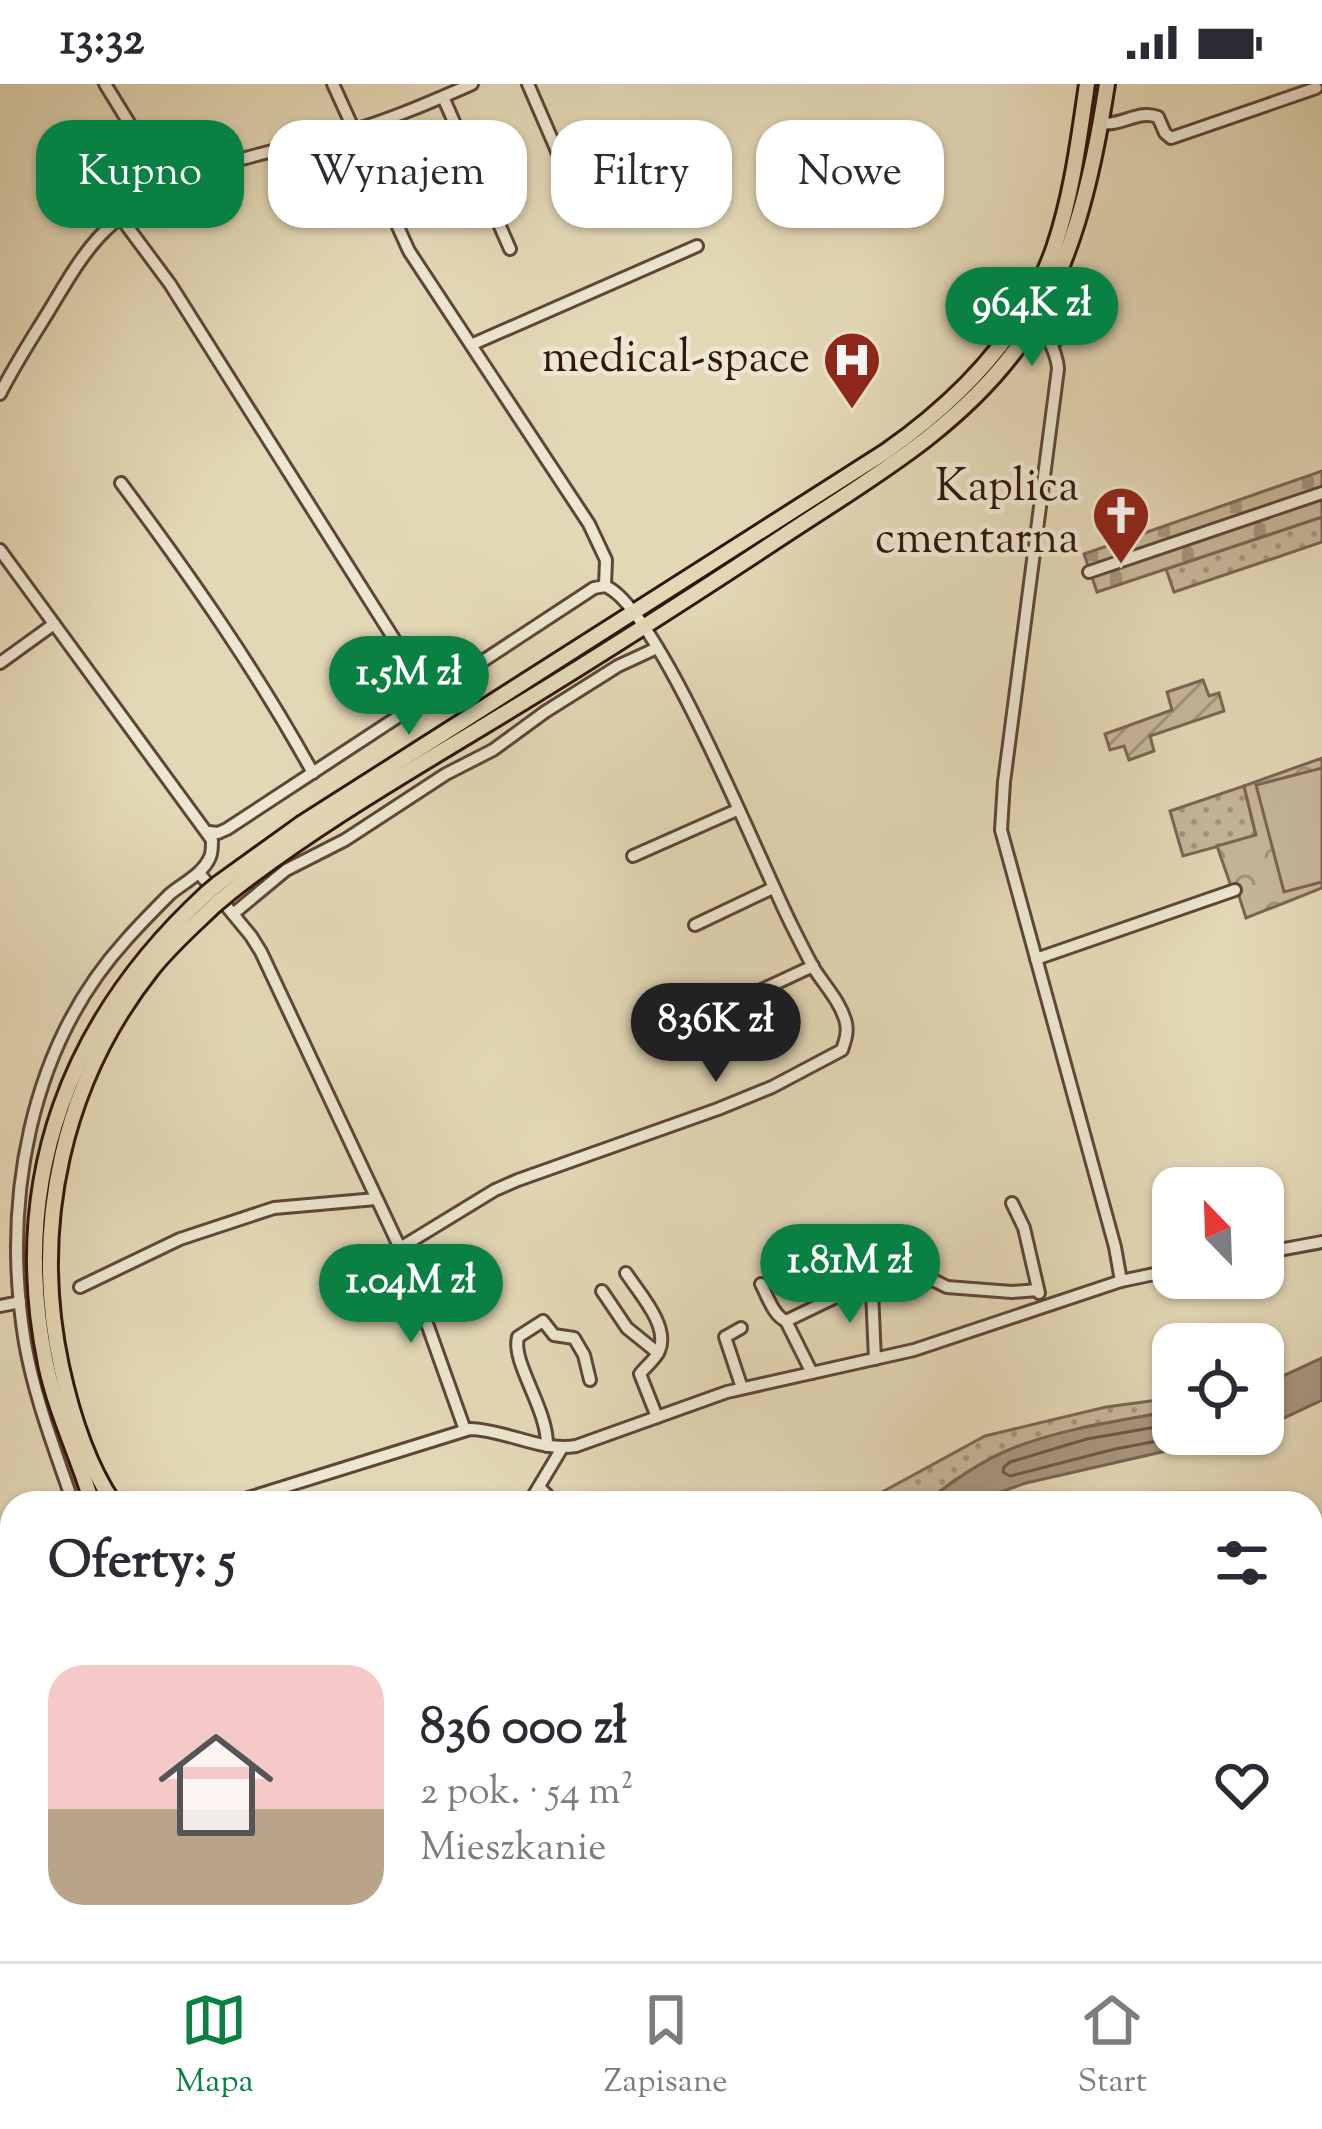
<!DOCTYPE html>
<html lang="pl">
<head>
<meta charset="utf-8">
<style>
	:root { --surface:#fff; --page:#f2f2f3; --text:#2b2b33; --muted:#7c7c81; --line:#e1e1e2; --accent:#0b8043 }
	body { margin:0; font-family:"Sorts Mill Goudy",serif; background:var(--page); color:var(--text); height:100vh; display:flex; flex-direction:column; font-size:45px; white-space:nowrap }
	* { box-sizing:border-box; margin:0 }
	p { font-size:39px; color:var(--muted) }
	.icon { flex:none; width:66px; height:66px; fill:none; stroke:currentColor; stroke-width:2; stroke-linecap:round; stroke-linejoin:round }
	.map { position:relative; flex:1; overflow:hidden }
	.sheet { position:absolute; left:0px; top:1407px; width:1323px; height:471px; display:flex; flex-direction:column; background:var(--surface); border-radius:36px 36px 0 0; box-shadow:0 3px 9px #0004 }
	.sheet>* { flex:none }
	.top-card { position:absolute; left:36px; top:36px; width:1251px; height:108px; display:flex; gap:24px }
	.needle { width:78px; rotate:337deg }
	.tools { position:absolute; left:1152px; top:1083px; display:grid; gap:24px }
	.tools a { display:grid; place-items:center; width:132px; height:132px; border-radius:24px; background:var(--surface); box-shadow:0 3px 9px #0004; font-size:60px }
	.price { position:absolute; translate:-50% -102px; padding:0 27px; border-radius:42px; background:var(--accent); color:#fff; font-size:39px; line-height:78px; filter:drop-shadow(0 3px 6px #0008) }
	.price::after { content:''; position:absolute; left:50%; top:72px; width:36px; height:27px; margin-left:-18px; background:inherit; clip-path:polygon(0 0,100% 0,50% 100%) }
	.price.selected { background:#222; color:#fff }
	ul { padding:0; list-style:none }
	li { display:flex; align-items:center; gap:36px; height:300px; padding:0 48px }
	li+li { border-top:3px solid var(--line) }
	li span { display:grid; place-items:center; flex:none; width:336px; height:240px; border-radius:36px; color:#555 }
	li>.icon { margin-inline-start:auto }
	span .icon { width:144px; height:144px; fill:#fffc; stroke-width:1 }
	li b { font-size:51px }
	h2 { display:flex; justify-content:space-between; align-items:center; height:144px; padding:0 48px; font-size:51px }
	.tag { padding:0 42px; border-radius:36px; background:var(--surface); box-shadow:0 3px 9px #0004; font-size:42px; line-height:108px }
	.tag.selected { background:var(--accent); color:#fff }
	.status { display:flex; justify-content:space-between; align-items:center; height:84px; padding:0 60px; background:var(--surface); direction:ltr }
	.status svg { height:33px; fill:currentColor }
	.dock { display:flex; justify-content:space-around; align-items:center; height:168px; border-top:3px solid var(--line); background:var(--surface); font-size:33px; color:var(--muted) }
	.dock a { display:grid; justify-items:center; gap:6px }
	.dock .selected { color:var(--accent) }
	.map>svg:first-child { display:block }
	.grass { fill:url(#grass-dots); stroke:#7b6653; stroke-width:3 }
	.cemetery { fill:url(#cemetery-stones); stroke:#7b6653; stroke-width:3 }
	.park { fill:url(#park-crowns); stroke:#7b6653; stroke-width:3 }
	.garden { fill:url(#garden-furrows); stroke:#7b6653; stroke-width:3 }
	.pitch { fill:#c5b799; stroke:#7b6653; stroke-width:3 }
	.water { fill:#a6967d; stroke:#776350; stroke-width:3 }
	.lines { fill:none; stroke-linecap:round; stroke-linejoin:round }
	.shore { stroke:#6c5645; stroke-width:3 }
	.minor-casing { stroke:#5e4637; stroke-width:16 }
	.major-casing { stroke:#31160d; stroke-width:20 }
	.minor { stroke:#ede6d0; stroke-width:10 }
	.major { stroke:#e3d8b6; stroke-width:14 }
	.major-bridge-casing { stroke:#31160d; stroke-width:20; stroke-linecap:butt }
	.major-bridge { stroke:#e3d8b6; stroke-width:14 }
	.labels { text-anchor:middle; dominant-baseline:central; stroke-width:9; stroke-linejoin:round; paint-order:stroke }
	.poi-label { font-size:45px; fill:#31160d; stroke:#ede6d0; text-anchor:end }
</style>
</head>
<body>
<div class="status"><b>13:32</b><svg viewBox="0 0 49 12"><path d="M0 12V9h3v3zM5 12V6h3v6zM10 12V3h3v9zM15 12V0h3v12zM26 1h20v11H26zM47 4h2v5h-2z"/></svg></div>
<div class="map">
<svg width="1322" height="1877" viewBox="0 0 1322 1877">
	<defs>
		<pattern id="grass-dots" width="8" height="8" patternUnits="userSpaceOnUse" patternTransform="scale(3)"><rect width="8" height="8" fill="#c5b799"/><path d="M2 2h.1M6 6h.1" fill="none" stroke="#a1947b" stroke-width="1.8" stroke-linecap="round"/></pattern>
		<pattern id="cemetery-stones" width="16" height="16" patternUnits="userSpaceOnUse" patternTransform="scale(3)"><rect width="16" height="16" fill="#c5b799"/><path d="M2 7V4a2 2 0 0 1 4 0v3zM10 15v-3a2 2 0 0 1 4 0v3z" fill="#a1947b"/></pattern>
		<pattern id="park-crowns" width="20" height="18" patternUnits="userSpaceOnUse" patternTransform="scale(3)"><rect width="20" height="18" fill="#c5b799"/><path d="M2 6a3 3 0 1 1 6 0M12 15a3 3 0 1 1 6 0" fill="none" stroke="#a1947b"/></pattern>
		<pattern id="garden-furrows" width="10" height="10" patternUnits="userSpaceOnUse" patternTransform="scale(3)"><rect width="10" height="10" fill="#c5b799"/><path d="M-1 1l2-2M0 10L10 0M9 11l2-2" fill="none" stroke="#a1947b"/></pattern>
	</defs>
	<rect width="100%" height="100%" fill="#e3d8b6"/>
	<filter id="stains"><feTurbulence type="fractalNoise" baseFrequency=".00167" numOctaves="4"/><feColorMatrix values="0 0 0 0 .2 0 0 0 0 .09 0 0 0 0 .02 0 0 0 .5 -.17"/></filter>
	<radialGradient id="worn" r=".72"><stop offset=".6" stop-color="#630" stop-opacity="0"/><stop offset="1" stop-color="#630" stop-opacity=".3"/></radialGradient>
	<!-- grass -->
	<g class="grass">
		<path d="M1322,433v25l-148,50 -8,-23z"/>
		<path d="M1244,702l12,50 -73,20 -13,-45z"/>
		<path d="M1173,1314v13l-89,16 -128,52 -31,24h-63l123,-67 121,-29z"/>
		<path d="M384,1866h422l-2,11h-418z"/>
	</g>
	<!-- cemetery -->
	<path class="cemetery" d="M1322,387v46l-225,75 -13,-38z"/>
	<!-- park -->
	<path class="park" d="M1322,674v130l-76,30 -8,-25 -6,-4 -15,-43 39,-11 -12,-49z"/>
	<!-- garden -->
	<path class="garden" d="M1203,596l6,16 10,-3 5,18 -74,25 4,15 -25,9 -5,-14 -14,4 -5,-16 67,-24 -5,-18z"/>
	<!-- pitch -->
	<path class="pitch" d="M1322,684v114l-38,10 -28,-107z"/>
	<!-- water -->
	<g class="water">
		<path d="M1322,1274v42l-59,28v-43z"/>
		<path d="M1173,1327v23h68l-215,49 -37,13 -10,7h-54c25,-20 51,-39 81,-52 52,-22 111,-30 167,-40z"/>
	</g>
	<g class="lines">
		<!-- shore -->
		<path class="shore" d="M1173,1340l-86,15 -77,23 -6,5 -1,5 7,4 105,-27 80,-15"/>
		<defs>
			<g id="minor">
				<path d="M105,0l63,102"/>
				<path d="M333,0l76,167 180,273 17,36 -1,26"/>
				<path d="M528,0l58,134"/>
				<path d="M443,13l67,152"/>
				<path d="M1100,39c21,4 38,-14 58,-6l7,16 6,5 145,-50"/>
				<path d="M121,134l49,66 260,412"/>
				<path d="M1040,228c1,21 17,35 18,57l-54,413 -3,48 114,417 6,34"/>
				<path d="M473,260l224,-98"/>
				<path d="M1052,260l13,-11 2,-39 5,-17"/>
				<path d="M0,310c14,-28 31,-54 47,-80 16,-26 31,-54 52,-77 66,-71 164,-81 252,-106 41,-12 82,-30 121,-47"/>
				<path d="M121,399c70,94 135,187 192,290"/>
				<path d="M0,466l212,290c0,5 0,13 -2,17 -7,17 -27,26 -40,37 -15,15 -30,30 -44,46 -98,108 -124,263 -101,403 9,51 27,99 44,148l1,12"/>
				<path d="M1089,488l233,-79"/>
				<path d="M0,579l54,-39"/>
				<path d="M209,748l9,1 9,-4 367,-241 11,-2"/>
				<path d="M633,772l104,-46"/>
				<path d="M199,789l52,63 10,16 139,296 65,182"/>
				<path d="M233,830l53,-44 59,-30 101,-66 47,-24 52,-38 73,-46 39,-18"/>
				<path d="M695,841l78,-37"/>
				<path d="M1036,875l199,-69"/>
				<path d="M738,917l75,-35"/>
				<path d="M1012,1119l12,25 15,65"/>
				<path d="M400,1164l95,-58 23,-10 200,-71 54,-22 70,-37c3,-9 6,-17 4,-27 -5,-21 -22,-38 -33,-56 -7,-13 -14,-27 -21,-41 -31,-61 -134,-320 -187,-340"/>
				<path d="M1263,1169l59,-11"/>
				<path d="M626,1189c13,20 44,53 33,78 -4,9 -13,15 -19,23l17,43"/>
				<path d="M761,1200c7,13 12,31 25,37"/>
				<path d="M80,1203l100,-48 94,-31 102,-9"/>
				<path d="M602,1207l25,37 31,25"/>
				<path d="M872,1208l3,67"/>
				<path d="M0,1222l20,-4"/>
				<path d="M741,1244l-16,9 17,51"/>
				<path d="M812,1289l-26,-52 54,-26 93,-15 14,7 65,5 26,-2"/>
				<path d="M547,1362c1,-37 -36,-84 -29,-109l25,-16 11,14 20,3 10,17 6,25"/>
				<path d="M539,1403l8,8 2,8"/>
				<path d="M232,1419l238,-74c37,1 70,23 106,17l151,-54 187,-42 207,-69 52,-11"/>
				<path d="M529,1419l33,-55"/>
				<path d="M0,1492l12,-4"/>
				<path d="M1311,1667l11,-13"/>
				<path d="M278,1877l7,-9 9,-2"/>
				<path d="M1138,1877l9,-11"/>
			</g>
			<g id="major">
				<path d="M219,799l82,-59 584,-372c73,-51 139,-118 169,-204 18,-53 25,-109 33,-164"/>
				<path d="M228,810c90,-71 191,-128 289,-188 90,-55 180,-113 268,-171 83,-55 172,-105 232,-187 55,-76 76,-173 90,-264"/>
				<path d="M113,1418c-27,-40 -42,-90 -52,-136 -30,-140 2,-285 91,-397 19,-24 42,-44 64,-65"/>
				<path d="M92,1419c-14,-47 -36,-91 -46,-139 -38,-185 24,-345 161,-471"/>
				<path d="M252,1877v-11"/>
				<path d="M269,1877l1,-11"/>
			</g>
		</defs>
		<!-- minor casing -->
		<use href="#minor" class="minor-casing"/>
		<!-- major casing -->
		<use href="#major" class="major-casing"/>
		<!-- minor -->
		<use href="#minor" class="minor"/>
		<!-- major -->
		<use href="#major" class="major"/>
		<defs>
			<g id="major-bridge">
				<path d="M207,809l12,-10"/>
				<path d="M216,820l12,-10"/>
			</g>
		</defs>
		<!-- major-bridge casing -->
		<use href="#major-bridge" class="major-bridge-casing"/>
		<!-- major-bridge -->
		<use href="#major-bridge" class="major-bridge"/>
	</g>
	<!-- icons -->
	<defs>
		<symbol id="hospital-pin" viewBox="-11 -11 22 30"><path d="M0 17L-7.5 6A9.5 9.5 0 1 1 7.5 6Z" fill="#8f2418" stroke="#ede6d0"/><path d="M-5-5h3v3.5h4V-5h3V5h-3V1.5h-4V5h-3Z" fill="#fff"/></symbol>
		<symbol id="church-pin" viewBox="-11 -11 22 30"><path d="M0 17L-7.5 6A9.5 9.5 0 1 1 7.5 6Z" fill="#8f2418" stroke="#ede6d0"/><path d="M-1.2-6h2.4v3.5h3.3v2.4h-3.3V6h-2.4V-.1h-3.3v-2.4h3.3Z" fill="#fff"/></symbol>
	</defs>
	<g fill-rule="evenodd">
		<use href="#hospital-pin" x="819" y="243" width="66" height="90"/>
		<use href="#church-pin" x="1088" y="398" width="66" height="90"/>
	</g>
	<g class="labels">
		<!-- poi labels -->
		<g class="poi-label">
			<text x="810" y="276">medical-space</text>
			<text x="1079" y="405">Kaplica<tspan x="1079" dy="52">cmentarna</tspan></text>
		</g>
	</g>
	<rect width="100%" height="100%" filter="url(#stains)"/>
	<rect width="100%" height="100%" fill="url(#worn)"/>
</svg>
<div class="tools">
<a><svg class="needle" viewBox="-14 -14 28 28"><path d="M0-13l5 13h-10z" fill="#e53935"/><path d="M0 13l5-13h-10z" fill="#7c7c81"/></svg></a>
<a><svg class="icon" aria-label="locate" viewBox="0 0 24 24"><circle cx="12" cy="12" r="6"/><path d="M12 2v4M12 18v4M2 12h4M18 12h4"/></svg></a>
</div>
<b class="price" style="left:1032px;top:285px">964K zł</b>
<b class="price" style="left:409px;top:654px">1.5M zł</b>
<b class="price selected" style="left:716px;top:1001px">836K zł</b>
<b class="price" style="left:850px;top:1242px">1.81M zł</b>
<b class="price" style="left:411px;top:1262px">1.04M zł</b>
<div class="top-card">
<a class="tag selected">Kupno</a>
<a class="tag">Wynajem</a>
<a class="tag">Filtry</a>
<a class="tag">Nowe</a>
</div>
<section class="sheet">
<h2>Oferty: 5<svg class="icon" aria-label="filters" viewBox="0 0 24 24"><path d="M4 7h16M4 17h16"/><circle cx="9" cy="7" r="2"/><circle cx="15" cy="17" r="2"/></svg></h2>
<ul>
<li><span style="background:linear-gradient(#f6c9c9 60%,#b9a48a 0)"><svg class="icon" aria-label="home" viewBox="0 0 24 24"><path d="M3 11l9-7 9 7M6 9v11h12V9"/></svg></span><div><b>836 000 zł</b><p>2 pok. · 54 m²</p><p>Mieszkanie</p></div><svg class="icon" aria-label="heart" viewBox="0 0 24 24"><path d="M12 20l-8-8c-3-5 5-10 8-4 3-6 11-1 8 4z"/></svg></li>
</ul>
</section>
</div>
<nav class="dock">
<a class="selected"><svg class="icon" aria-label="map" viewBox="0 0 24 24"><path d="M3 6l6-2 6 2 6-2v14l-6 2-6-2-6 2zM9 4v14M15 6v14"/></svg>Mapa</a>
<a><svg class="icon" aria-label="saved" viewBox="0 0 24 24"><path d="M7 4h10v16l-5-4-5 4z"/></svg>Zapisane</a>
<a><svg class="icon" aria-label="home" viewBox="0 0 24 24"><path d="M3 11l9-7 9 7M6 9v11h12V9"/></svg>Start</a>
</nav>
</body>
</html>
